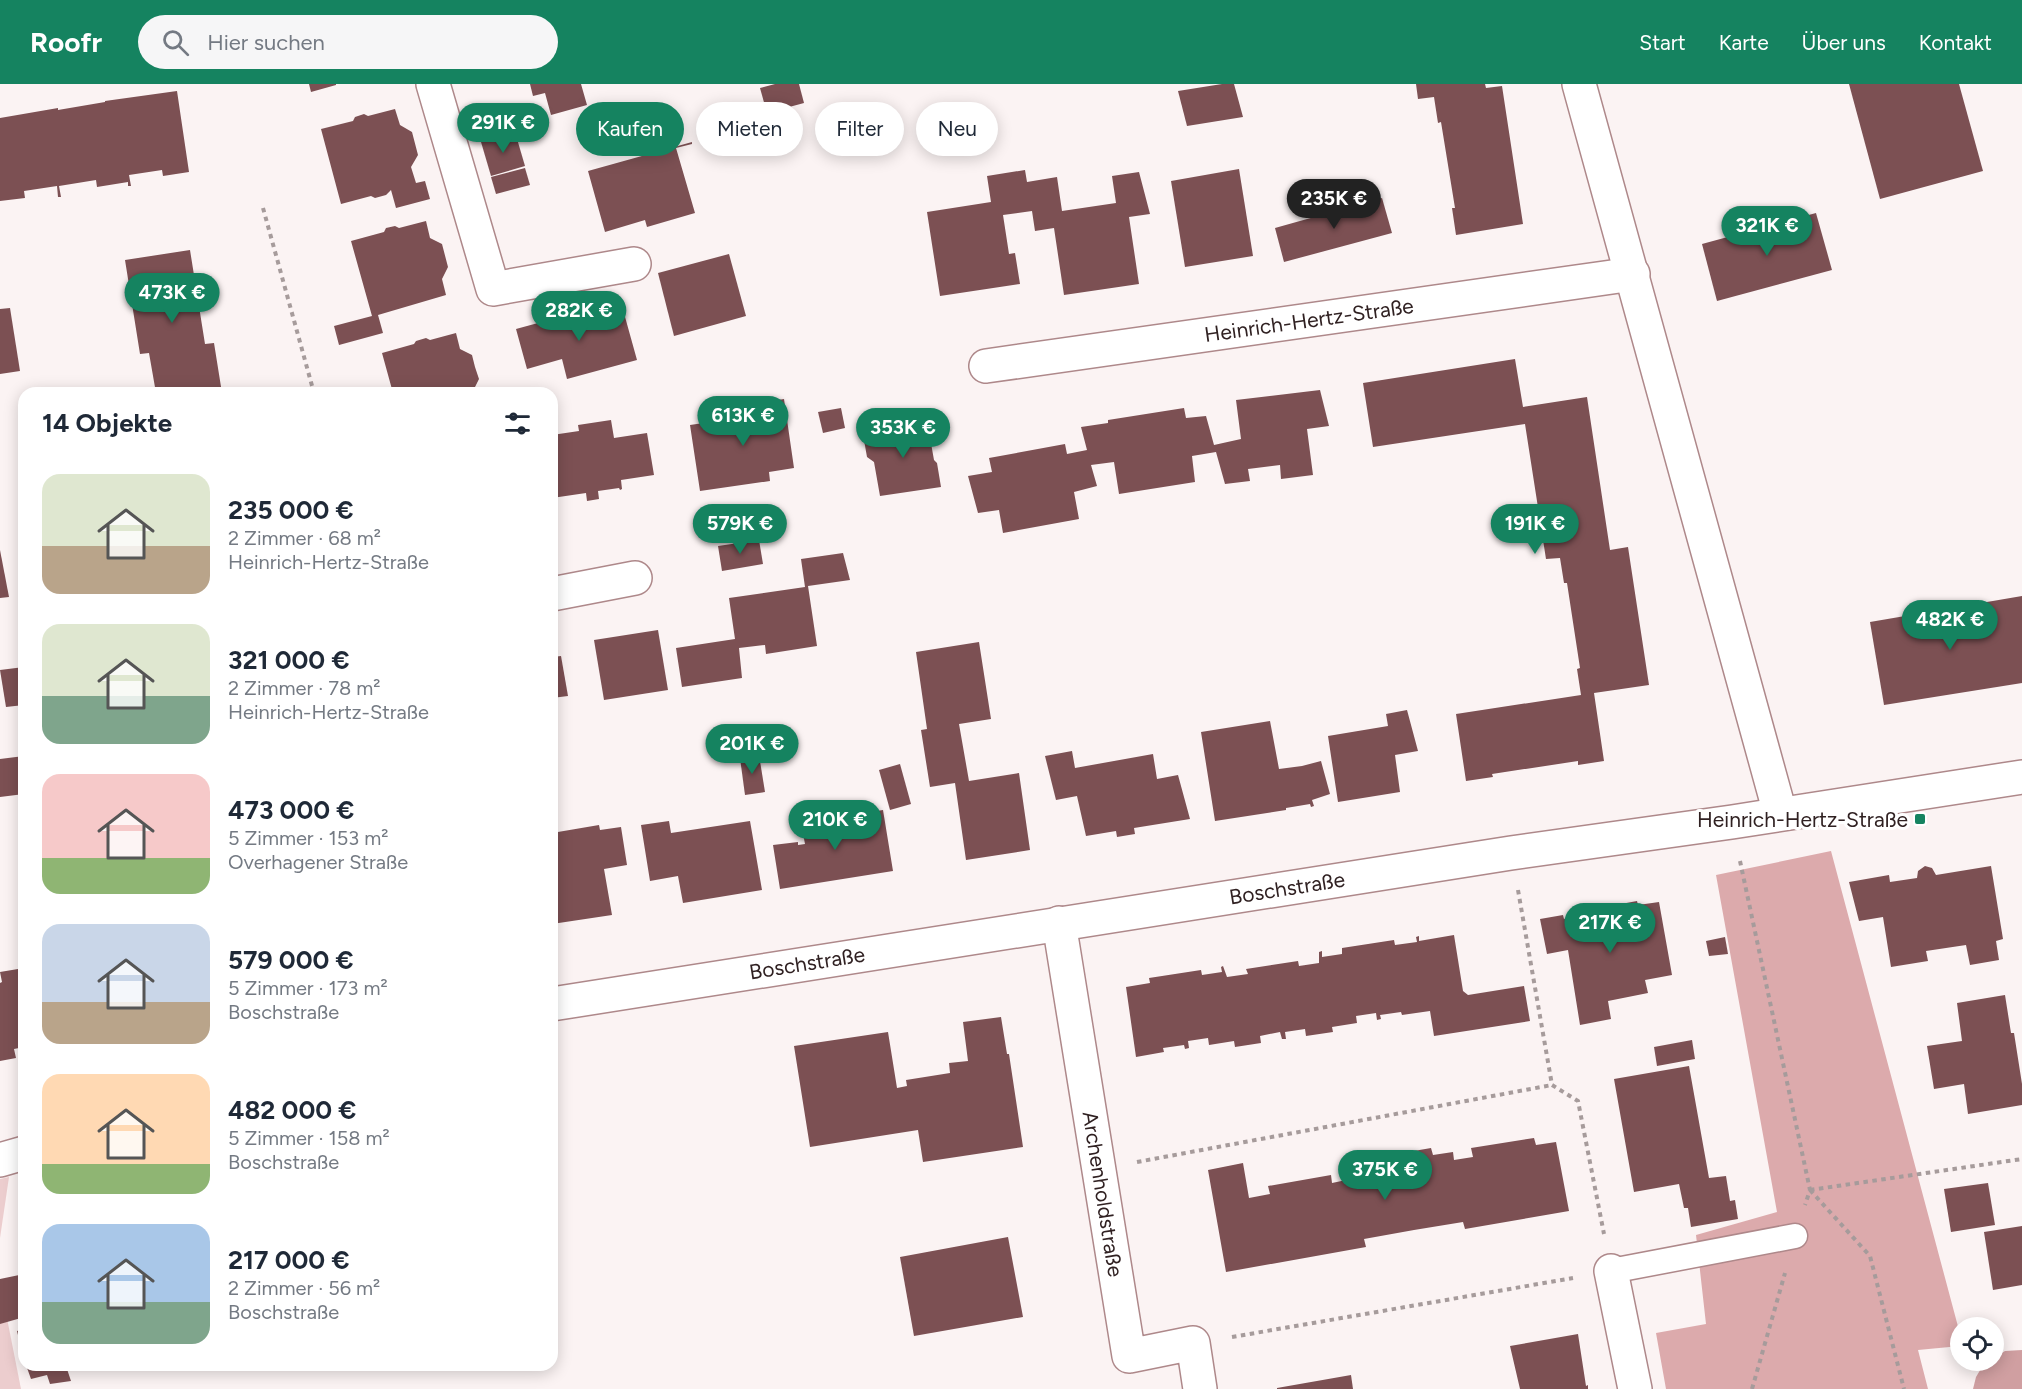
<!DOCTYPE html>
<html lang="de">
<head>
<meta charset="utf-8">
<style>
	:root { --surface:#fff; --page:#f6f6f7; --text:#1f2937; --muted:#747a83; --accent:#158360 }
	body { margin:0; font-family:Figtree,sans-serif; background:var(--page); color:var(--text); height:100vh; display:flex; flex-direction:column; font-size:22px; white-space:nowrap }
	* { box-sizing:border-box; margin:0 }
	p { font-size:20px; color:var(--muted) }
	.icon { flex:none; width:33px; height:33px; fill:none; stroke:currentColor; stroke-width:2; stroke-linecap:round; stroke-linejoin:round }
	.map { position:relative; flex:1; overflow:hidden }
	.sheet { position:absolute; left:18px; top:303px; width:540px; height:984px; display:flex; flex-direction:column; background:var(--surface); border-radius:18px; box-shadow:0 3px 15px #0003 }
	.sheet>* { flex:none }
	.hud { position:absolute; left:576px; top:18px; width:570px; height:54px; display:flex; gap:12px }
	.fabs { position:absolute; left:1950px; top:1233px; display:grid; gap:12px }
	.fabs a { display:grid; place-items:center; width:54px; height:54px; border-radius:50%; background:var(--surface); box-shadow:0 3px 15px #0003; font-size:30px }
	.price { position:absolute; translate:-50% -51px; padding:0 14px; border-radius:21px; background:var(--accent); color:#fff; font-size:20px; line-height:39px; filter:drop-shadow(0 2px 3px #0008) }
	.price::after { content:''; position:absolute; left:50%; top:36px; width:18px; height:14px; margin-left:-9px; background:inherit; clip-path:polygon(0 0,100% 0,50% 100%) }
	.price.selected { background:#222; color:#fff }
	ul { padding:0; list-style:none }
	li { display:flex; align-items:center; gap:18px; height:150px; padding:0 24px }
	li span { display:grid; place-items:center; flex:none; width:168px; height:120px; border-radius:18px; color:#555 }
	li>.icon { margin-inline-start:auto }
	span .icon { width:72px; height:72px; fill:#fffc; stroke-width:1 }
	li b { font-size:26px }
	h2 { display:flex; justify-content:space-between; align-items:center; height:72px; padding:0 24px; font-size:26px }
	.pill { padding:0 21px; border-radius:27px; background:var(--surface); box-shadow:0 3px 15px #0003; font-size:21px; line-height:54px }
	.pill.selected { background:var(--accent); color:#fff }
	header { display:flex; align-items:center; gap:36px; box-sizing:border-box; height:84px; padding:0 30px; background:var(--accent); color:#fff }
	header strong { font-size:28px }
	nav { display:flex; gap:33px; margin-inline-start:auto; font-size:21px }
	.search { width:420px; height:54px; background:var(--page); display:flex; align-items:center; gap:15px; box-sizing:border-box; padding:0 21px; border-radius:33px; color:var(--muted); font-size:22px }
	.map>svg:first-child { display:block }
	.green { fill:#eccdce }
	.forest { fill:#dcaaac }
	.water { fill:#d09fa1 }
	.building { fill:#7c5053 }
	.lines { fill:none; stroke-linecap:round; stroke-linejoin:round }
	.lane-casing { stroke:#ae888a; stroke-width:27 }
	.street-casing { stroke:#ae888a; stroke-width:36 }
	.path { stroke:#a69b9b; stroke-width:4; stroke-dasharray:4.5 4.5; stroke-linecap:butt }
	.lane { stroke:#fff; stroke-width:24 }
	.street { stroke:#fff; stroke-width:33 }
	.poi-dot { fill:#158360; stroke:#fff; stroke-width:2 }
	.labels { text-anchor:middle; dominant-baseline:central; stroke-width:6; stroke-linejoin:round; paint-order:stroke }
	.street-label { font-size:21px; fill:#302122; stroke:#fff }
	.poi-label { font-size:21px; fill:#302122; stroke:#fff; text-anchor:end }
</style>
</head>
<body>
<header>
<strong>Roofr</strong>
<div class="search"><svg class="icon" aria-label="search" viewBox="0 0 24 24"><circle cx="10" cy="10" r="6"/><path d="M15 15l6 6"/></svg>Hier suchen</div>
<nav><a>Start</a><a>Karte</a><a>Über uns</a><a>Kontakt</a></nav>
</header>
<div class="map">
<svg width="2022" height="1305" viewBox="0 0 2022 1305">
	<rect width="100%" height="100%" fill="#fbf3f3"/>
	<!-- green -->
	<g class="green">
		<path d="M9,1093l-9,61v-59z"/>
		<path d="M0,1199l21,106h-21z"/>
	</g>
	<!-- forest -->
	<path class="forest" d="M1831,767l129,483v12l-42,4 10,39h-262l-10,-56 50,-9 -10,-89 81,-23 -61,-337z"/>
	<!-- water -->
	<path class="water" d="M2022,1266v39h-49l3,-12 9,-15 9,-2v-2l11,-7z"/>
	<!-- building -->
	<g class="building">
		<path d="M309,0h27v1l-25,7z"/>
		<path d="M530,0h51l6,21 -36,10 -6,-22 -12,3z"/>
		<path d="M775,0h24l5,19 -37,10 -7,-25z"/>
		<path d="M1222,0h12l9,33 -56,9 -9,-35z"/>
		<path d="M1416,0h69l1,4 16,-2 21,138 -67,11 -4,-27h3l-14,-86 -3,1 -4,-26 -16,2z"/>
		<path d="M1849,0h110l24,87 -103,28z"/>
		<path d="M177,7l12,81 -26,4 -1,-6 -33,5 2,11h-3v-4l-31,5 -1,-7 -37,6 2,11h-3l-1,-11 -33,5 1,7 -25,3v-83l58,-10v2l47,-8v-1z"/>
		<path d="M395,25l5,16 12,7 6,23 -7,12 5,16 9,-2 5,18 -34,9 -5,-18 -5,5 -11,3 -4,-2 -30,8 -20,-75 32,-8 2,-4 9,-3 4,2z"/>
		<path d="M515,48l10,34 -34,10 -10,-34z"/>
		<path d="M692,58v2l-16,4 19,65 -48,14 -2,-7 -40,12 -17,-61z"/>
		<path d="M525,84l5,17 -34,9 -5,-17z"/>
		<path d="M1239,85l14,87 -68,11 -14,-86z"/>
		<path d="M1025,86l2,12 30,-5 5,34 54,-8 -4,-27 27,-4 11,42 -21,3 10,67 -75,11 -10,-67 -19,3 -3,-20 -29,4 6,39 6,-1 5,31 -80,12 -13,-84 64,-10 -4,-26z"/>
		<path d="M1382,114l10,35 -108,29 -9,-34z"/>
		<path d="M1816,129l16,57 -115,31 -15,-57z"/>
		<path d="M426,137l4,17 12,6 6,23 -6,12 4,16 -68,20 5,18 -44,12 -5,-19 38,-10 -21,-75 33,-9 2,-4 9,-2 4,2z"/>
		<path d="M190,166l15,94 9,-1 8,50h-66l-7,-40 -9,1 -15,-94z"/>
		<path d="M729,170l17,62 -72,20 -16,-63z"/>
		<path d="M622,222l15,54 -70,19 -5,-20 -35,10 -11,-40 77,-21 1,6z"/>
		<path d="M10,224l10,63 -20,3v-65z"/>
		<path d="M456,249l4,16 12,6 3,12 4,12 -7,14h-79l-11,-40 32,-9 2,-3 10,-3 4,2z"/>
		<path d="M1515,275l8,48 64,-10 23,153 18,-3 21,138 -55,8 10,68 -26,4v-4l-86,13 1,3 -27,4 -10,-67 125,-19 -4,-26 3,-1 -13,-85h-3l-4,-25 -14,1 -21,-135 -152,23 -10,-64z"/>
		<path d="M1320,306l9,36 -22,3 6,46 -32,4 -1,-14 -32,4 2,12 -25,3 -9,-32 -24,4 3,26 -76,12 -5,-32 -23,3 6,21 -23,6 5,27 -76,14 -4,-23 -21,3 -10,-37 24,-4 -3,-14 76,-14 2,10 20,-4 -6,-23 27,-4v-3l76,-12 2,10 20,-2 8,29 27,-6 -5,-39z"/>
		<path d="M784,315l10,69 -25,4 1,9 -70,10 -10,-66 54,-8 -2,-11z"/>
		<path d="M841,324l4,20 -22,5 -5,-21z"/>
		<path d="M611,336l3,18 33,-5 7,42 -33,5 1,9 -2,1 -1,-2 -21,3 1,8 -12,2 -1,-8 -34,5v-63l27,-4 -1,-6z"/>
		<path d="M927,337l7,39 3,3 4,24 -61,9 -6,-34 -7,-5 -3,-17 7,-10z"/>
		<path d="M759,456l4,24 -41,7 -4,-25z"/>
		<path d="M0,466l9,47 -9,1z"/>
		<path d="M843,469l7,27 -42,6 9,60 -51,8 -1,-9 -26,3 3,30 -60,9 -6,-39 59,-9 -6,-41 76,-11 -4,-28z"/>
		<path d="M2022,512v87l-138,22 -14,-83z"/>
		<path d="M658,546l10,60 -64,10 -10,-60z"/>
		<path d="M979,558l12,77 -32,5 10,57 50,-8 11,77 -64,10 -11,-77 -25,4 -9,-57 6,-1 -11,-77z"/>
		<path d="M561,572l7,40 -16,2v-41z"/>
		<path d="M24,583v38l-18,2 -6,-37z"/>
		<path d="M1407,626l11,41 -23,4 5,37 -62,10 -10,-66 60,-10 -2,-12z"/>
		<path d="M1270,637l9,48 23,-3 19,-5 9,33 -18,6 2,6 -3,1 -1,-3 -24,4v2l-71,11 -14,-89z"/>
		<path d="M1072,667l3,17 78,-14 4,25 21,-4 12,44 -56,9 1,6 -18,3 -1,-6 -30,5 -9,-40 -21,4 -11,-44z"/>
		<path d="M759,671l6,37 -20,3 -5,-37z"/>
		<path d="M24,672v38l-24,3v-38z"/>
		<path d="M900,680l11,40 -21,6 -11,-40z"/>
		<path d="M883,726l10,61 -113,18 -7,-44 25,-3v3l7,-1 -4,-21z"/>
		<path d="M669,737l2,12 79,-12 12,69 -79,13 -5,-27 -28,5 -9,-56z"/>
		<path d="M599,741l1,5 21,-3 6,38 -23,4 8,46 -60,9v-91z"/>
		<path d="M1925,782l7,2 4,7 55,-9 12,73 -7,2 3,19 -29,5 -4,-20 -40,6 2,10 -37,6 -8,-50 -24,4 -10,-39 40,-7 1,7 27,-4 1,-7z"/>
		<path d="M1637,817l1,4 21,-3 13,73 -27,5 3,13 -40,8 3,18 -31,6 -12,-75 -21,4 -7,-35 23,-4 1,4 21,-4 -1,-4z"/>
		<path d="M1454,851l9,56 5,4 56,-9 6,35 -96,15 -4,-25 -28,4 -1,-3 -21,3 1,4 -4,1 -1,-7 -20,3 1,7 -25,4 1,5 -27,4 -1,-7 -20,3 1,7h-4l-2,-7 -20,4 1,7 -26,4 -1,-6 -25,4 -1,-7 -20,3 1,7 -4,1 -1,-4 -21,3 1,4 -28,5 -10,-70 24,-4 -1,-5 52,-8 1,5 20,-3 -1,-5 2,-1 4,11 21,-3 -2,-5 52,-8 1,5 20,-3v-11l3,-1v6l20,-3v-6l52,-8 1,5 22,-3 -1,-5 3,-1v5z"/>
		<path d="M1725,853l3,17 -19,2 -3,-15z"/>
		<path d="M24,884v79l-10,2 2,9 -16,3v-78l2,-1 -2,-10z"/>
		<path d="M2005,911l6,38h3l8,51v21l-54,9 -4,-30 -30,5 -7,-43 35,-5 -5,-38z"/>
		<path d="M1001,933l6,37h2l14,93 -100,15 -5,-32 -108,17 -16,-101 94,-14 9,56 10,-2 -1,-6 44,-7 -1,-10 19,-2 -5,-39z"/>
		<path d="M1692,956l3,19 -38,7 -3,-19z"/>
		<path d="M1689,982l20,112 17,-2 4,25 5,-1 3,19 -47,8 -3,-19h-4l-5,-24 -45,8 -20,-113z"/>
		<path d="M1534,1054l2,7 20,-3 13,69 -104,18 -2,-7 -49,8 -50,9 2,8 -140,25 -18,-102 35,-7 6,35 21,-4 -2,-8 63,-11 1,8 19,-4 -1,-8 20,-4 -2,-8 63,-11 2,7 20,-3 1,8 19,-3 -2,-9z"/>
		<path d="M1988,1099l7,42 -44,7 -7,-43z"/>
		<path d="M2022,1142v59l-29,5 -9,-58z"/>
		<path d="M1008,1153l15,80 -109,19 -14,-79z"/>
		<path d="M24,1190v52l-3,-8 -21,6v-45z"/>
		<path d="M24,1245v26h-1l-6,-24z"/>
		<path d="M1578,1250l8,52 2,-1v4h-68l-10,-43z"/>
		<path d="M26,1281h52v1l-11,3 4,12 -21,3 -3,-9 -16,4z"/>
		<path d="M1351,1291l2,14h-76v-1z"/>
	</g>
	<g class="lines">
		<defs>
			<path id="lane" d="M1611,1187l184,-35"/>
			<g id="street">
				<path d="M433,0l60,205 141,-25"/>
				<path d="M1579,0l201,729"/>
				<path d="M986,282l647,-92"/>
				<path d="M552,510l83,-16"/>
				<path d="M1059,839l70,433 64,-13 7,46"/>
				<path d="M552,920l959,-151 221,-31 290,-45"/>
				<path d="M0,1076l24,-7"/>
				<path d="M1611,1187l24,118"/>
			</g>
		</defs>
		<!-- lane casing -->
		<use href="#lane" class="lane-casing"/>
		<!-- street casing -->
		<use href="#street" class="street-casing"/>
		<!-- path -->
		<g class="path">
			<path d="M263,124l51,185"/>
			<path d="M1740,777l70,329 -5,15"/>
			<path d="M1518,806l34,195 26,16 26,133"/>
			<path d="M1137,1078l415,-77"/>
			<path d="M1810,1106l60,66 34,133"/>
			<path d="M1810,1106l212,-31"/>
			<path d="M1232,1253l341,-59"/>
			<path d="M1752,1305l33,-116"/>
		</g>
		<!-- lane -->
		<use href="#lane" class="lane"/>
		<!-- street -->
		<use href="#street" class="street"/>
	</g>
	<!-- markers -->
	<rect class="poi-dot" x="1914" y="729" width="12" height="12" rx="3"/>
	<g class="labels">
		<!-- street labels -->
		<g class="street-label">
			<text transform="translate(1309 236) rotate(-8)">Heinrich-Hertz-Straße</text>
			<text transform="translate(1287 804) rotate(-9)">Boschstraße</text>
			<text transform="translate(807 879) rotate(-9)">Boschstraße</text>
			<text transform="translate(1103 1110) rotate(81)">Archenholdstraße</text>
		</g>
		<!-- poi labels -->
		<g class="poi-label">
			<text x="1908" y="735">Heinrich-Hertz-Straße</text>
		</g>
	</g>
</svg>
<div class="fabs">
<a><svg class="icon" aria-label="locate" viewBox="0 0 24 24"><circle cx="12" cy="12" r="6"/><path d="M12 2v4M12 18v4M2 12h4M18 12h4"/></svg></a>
</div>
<b class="price" style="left:503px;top:70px">291K €</b>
<b class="price selected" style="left:1334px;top:146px">235K €</b>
<b class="price" style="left:1767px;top:173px">321K €</b>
<b class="price" style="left:172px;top:240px">473K €</b>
<b class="price" style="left:579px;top:258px">282K €</b>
<b class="price" style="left:743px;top:363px">613K €</b>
<b class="price" style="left:903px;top:375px">353K €</b>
<b class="price" style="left:740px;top:471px">579K €</b>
<b class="price" style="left:1535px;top:471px">191K €</b>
<b class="price" style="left:1950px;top:567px">482K €</b>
<b class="price" style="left:752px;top:691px">201K €</b>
<b class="price" style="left:835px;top:767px">210K €</b>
<b class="price" style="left:1610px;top:870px">217K €</b>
<b class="price" style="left:1385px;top:1117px">375K €</b>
<div class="hud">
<a class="pill selected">Kaufen</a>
<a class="pill">Mieten</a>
<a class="pill">Filter</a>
<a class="pill">Neu</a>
</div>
<section class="sheet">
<h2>14 Objekte<svg class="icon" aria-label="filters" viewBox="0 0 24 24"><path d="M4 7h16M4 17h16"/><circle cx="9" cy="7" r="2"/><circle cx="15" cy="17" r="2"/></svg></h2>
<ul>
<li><span style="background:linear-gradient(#dfe7d0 60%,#b9a48a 0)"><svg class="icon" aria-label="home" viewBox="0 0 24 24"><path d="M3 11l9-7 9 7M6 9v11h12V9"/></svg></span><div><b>235 000 €</b><p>2 Zimmer · 68 m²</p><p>Heinrich-Hertz-Straße</p></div></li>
<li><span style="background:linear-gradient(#dfe7d0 60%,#7fa58c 0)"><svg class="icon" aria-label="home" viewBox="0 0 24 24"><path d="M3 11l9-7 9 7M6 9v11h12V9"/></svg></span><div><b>321 000 €</b><p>2 Zimmer · 78 m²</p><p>Heinrich-Hertz-Straße</p></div></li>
<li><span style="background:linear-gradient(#f6c9c9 70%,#8fb573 0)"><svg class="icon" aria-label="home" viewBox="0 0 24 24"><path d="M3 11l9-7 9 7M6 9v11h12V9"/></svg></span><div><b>473 000 €</b><p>5 Zimmer · 153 m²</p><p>Overhagener Straße</p></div></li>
<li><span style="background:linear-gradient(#c9d6e8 65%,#b9a48a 0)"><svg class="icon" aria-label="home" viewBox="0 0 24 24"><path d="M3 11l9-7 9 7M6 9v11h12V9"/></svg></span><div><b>579 000 €</b><p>5 Zimmer · 173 m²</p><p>Boschstraße</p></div></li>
<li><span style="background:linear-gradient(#ffd9b3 75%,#8fb573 0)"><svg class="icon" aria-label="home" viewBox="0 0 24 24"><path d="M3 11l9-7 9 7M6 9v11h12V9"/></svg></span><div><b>482 000 €</b><p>5 Zimmer · 158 m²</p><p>Boschstraße</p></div></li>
<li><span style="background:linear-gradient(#a9c7e8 65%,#7fa58c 0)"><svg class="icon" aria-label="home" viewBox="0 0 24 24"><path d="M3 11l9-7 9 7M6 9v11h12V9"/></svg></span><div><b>217 000 €</b><p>2 Zimmer · 56 m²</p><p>Boschstraße</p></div></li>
</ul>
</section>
</div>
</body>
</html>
